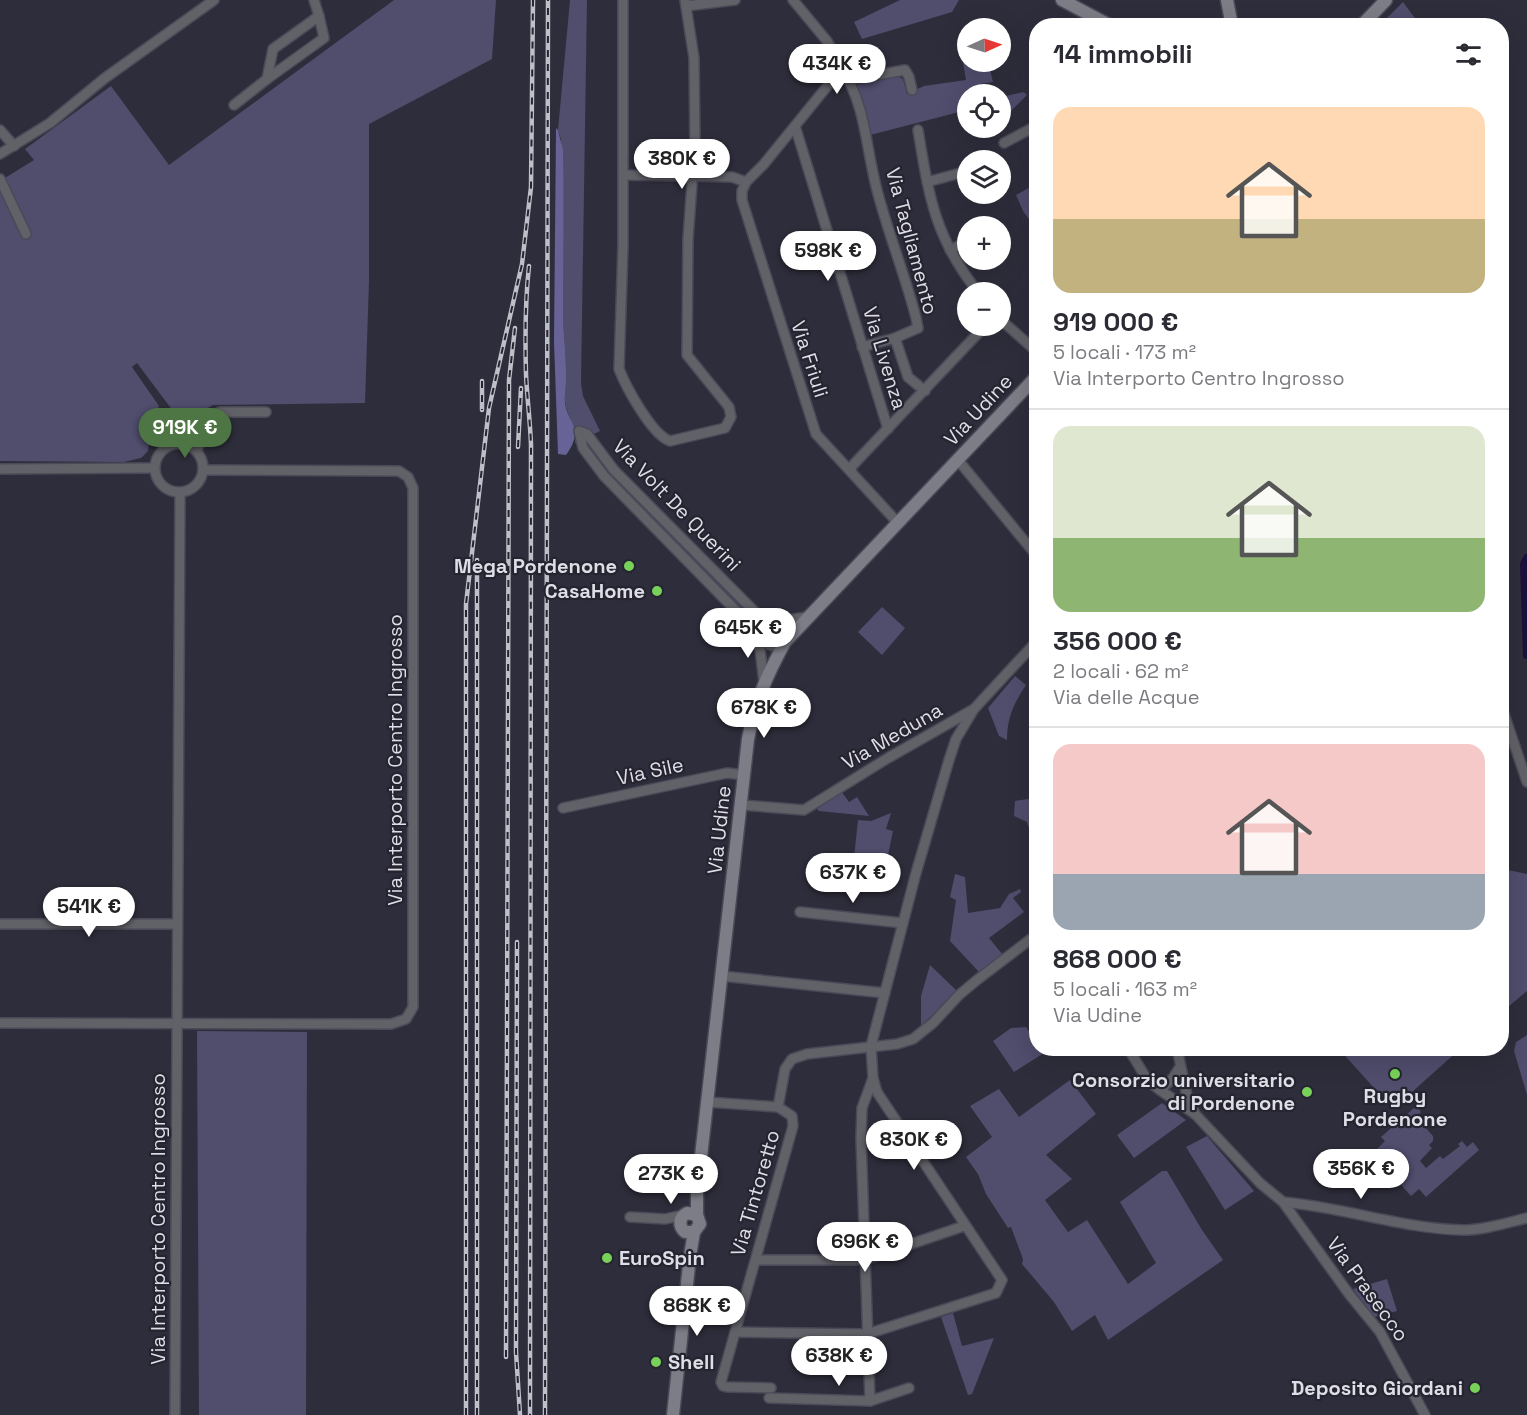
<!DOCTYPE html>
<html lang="it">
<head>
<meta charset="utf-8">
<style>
	:root { --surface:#fff; --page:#f2f2f3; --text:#2b2b33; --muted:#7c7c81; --line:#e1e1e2; --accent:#4e7644 }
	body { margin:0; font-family:"Space Grotesk",sans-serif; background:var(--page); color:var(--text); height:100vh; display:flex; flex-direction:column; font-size:22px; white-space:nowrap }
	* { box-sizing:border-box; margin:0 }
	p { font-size:20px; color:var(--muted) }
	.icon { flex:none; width:33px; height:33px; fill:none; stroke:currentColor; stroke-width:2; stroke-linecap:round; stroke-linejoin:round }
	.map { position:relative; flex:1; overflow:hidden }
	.drawer { position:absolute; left:1029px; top:18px; width:480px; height:1038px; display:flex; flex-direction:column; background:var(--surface); border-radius:24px; box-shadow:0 6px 24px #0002 }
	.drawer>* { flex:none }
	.needle { width:39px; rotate:87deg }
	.tools { position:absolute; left:957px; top:18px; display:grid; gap:12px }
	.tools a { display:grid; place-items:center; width:54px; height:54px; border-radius:50%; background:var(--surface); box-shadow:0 6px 24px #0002; font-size:30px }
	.price { position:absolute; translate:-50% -51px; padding:0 14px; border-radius:21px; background:#fff; color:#222; font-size:20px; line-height:39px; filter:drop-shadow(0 2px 3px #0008) }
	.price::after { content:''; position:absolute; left:50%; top:36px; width:18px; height:14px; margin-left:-9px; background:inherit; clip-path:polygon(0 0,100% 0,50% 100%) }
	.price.selected { background:var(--accent); color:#fff }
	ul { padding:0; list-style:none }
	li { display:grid; align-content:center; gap:12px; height:318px; padding:0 24px }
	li+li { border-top:2px solid var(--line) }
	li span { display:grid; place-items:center; height:186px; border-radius:18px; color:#555 }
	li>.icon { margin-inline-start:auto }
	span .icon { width:108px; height:108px; fill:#fffc; stroke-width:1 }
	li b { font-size:26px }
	h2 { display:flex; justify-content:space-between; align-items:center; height:72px; padding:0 24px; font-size:26px }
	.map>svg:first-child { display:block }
	.green { fill:#504d6d }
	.forest { fill:#686396 }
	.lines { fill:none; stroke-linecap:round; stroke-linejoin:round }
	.canal { stroke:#1b113c; stroke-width:8 }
	.street-casing { stroke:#4a4957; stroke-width:12 }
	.secondary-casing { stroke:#4a4957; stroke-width:15 }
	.street { stroke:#616168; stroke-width:9 }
	.secondary { stroke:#7d7d87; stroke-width:12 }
	.rail-casing { stroke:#bfbfc9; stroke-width:4.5 }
	.rail { stroke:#252430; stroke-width:2; stroke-dasharray:7; stroke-linecap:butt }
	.poi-dot { fill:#78d259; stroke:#252430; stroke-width:2 }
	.labels { text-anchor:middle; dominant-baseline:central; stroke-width:4.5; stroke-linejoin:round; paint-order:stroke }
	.street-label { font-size:20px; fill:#dedee7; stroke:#252430 }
	.poi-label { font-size:20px; font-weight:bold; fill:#dedee7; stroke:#252430; text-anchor:end }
</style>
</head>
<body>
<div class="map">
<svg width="1527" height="1415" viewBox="0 0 1527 1415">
	<rect width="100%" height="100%" fill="#2e2d3b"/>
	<!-- green -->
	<g class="green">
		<path d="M394,0h102l-4,59 -123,65v157l-4,122 -152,2 -24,13 -10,1 -42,-56 -5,4 27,39 -8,18 -3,27 -7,7 -17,4 -124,-1v-280l34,-21 -9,-11 86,-63 58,79z"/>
		<path d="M570,0h17l-6,383 2,13 17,35 -25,12c1,-20 -12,-33 -10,-48 3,-25 -1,-52 -2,-77 0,-60 0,-119 -2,-179l-3,-9z"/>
		<path d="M900,0h59l-7,12 -90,27 -8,-17z"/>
		<path d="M1403,2l17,23h-40z"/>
		<path d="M967,50l1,12h20l5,20 -13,2 1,10h-13l-1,16 -97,25 -13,-50 4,-3 36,-6 6,3 4,15 17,-8 42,-6 -5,-29z"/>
		<path d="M1024,92l3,3 -26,26v-24z"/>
		<path d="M1036,184v45l-13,-18 -7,-16z"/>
		<path d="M641,504l111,112 20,14 -8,9 -15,-24 -109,-109z"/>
		<path d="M882,607l23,21 -23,27 -24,-23z"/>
		<path d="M1015,676l11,9c-12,18 -19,33 -19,55l-8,-4 -11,-28z"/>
		<path d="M1036,754v77l-8,-5 -1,-4 -13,-6 1,-15 20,-3 -5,-42z"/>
		<path d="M841,791l8,11 8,-5 12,19 -50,-5 -2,-2z"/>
		<path d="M891,813l-5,16 7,2 -6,29 -3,1 -7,26 -26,-1 7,-66 13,1z"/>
		<path d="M1502,865l1,4 24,5v117l-25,21z"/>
		<path d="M955,874l10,3 3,36 32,-5 9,-14 11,-5 1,3 -8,6 11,14 -35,26 14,17 -23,18 -30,-32 6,-41 -6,-3z"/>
		<path d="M930,965l27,26 -36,35v-30z"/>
		<path d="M1026,1027l10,15v6l5,1 3,4 -30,19 -21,-31 18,-13z"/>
		<path d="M197,1031l110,1 -1,383h-107z"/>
		<path d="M1527,1035v60l-13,-44 2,-9z"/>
		<path d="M1339,1049h121l-67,60z"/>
		<path d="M1070,1080l26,34 -50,41 26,24 -27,21 23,32 19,-12 41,64 28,-21 -36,-61 42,-31h5l35,59 21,30 -115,80 -13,-25 -23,16 -18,-29 -32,-38 1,-5 -12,-32 -3,1 -22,-34 -8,-20 -12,-17 26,-20 -22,-31 29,-17 20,28z"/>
		<path d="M1162,1103l24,17 -52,38 -17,-23z"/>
		<path d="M1414,1108l5,1 2,3 -5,5 17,19v5l-4,4 3,3 -12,13 6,7 14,-12 3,3 17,-13 -2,-2 4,-3 5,6 6,-5 6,8 -53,47 -7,-8 -8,7 -38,-43 12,-12 -4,-4z"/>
		<path d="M1207,1136l47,55 -29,19 -39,-63z"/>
		<path d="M1387,1279l10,32 -23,6 -21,-28z"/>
		<path d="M953,1313l9,33 32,-8 -22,56 -4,1 -27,-78z"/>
	</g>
	<!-- forest -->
	<path class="forest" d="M556,128l2,2 5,20c1,56 0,111 0,167 1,25 5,53 2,78 -3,26 23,30 1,60l-8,-1 -4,-112z"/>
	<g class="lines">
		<!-- canal -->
		<path class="canal" d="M1527,558l-3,6 3,91"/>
		<defs>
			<g id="street">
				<path d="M623,0v246l-4,123c7,18 33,66 51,72l55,-13 6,-11 -2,-10 -42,-52 1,-116 7,-97 -1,-84 -9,-58"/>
				<path d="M793,0l34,41 15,27 -78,96 -18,18 -4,9v9l74,234 82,89"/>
				<path d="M686,6l49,-6"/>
				<path d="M842,68c24,40 23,74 34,118 11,45 29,88 40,132l2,10 -23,10 13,39 17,14"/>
				<path d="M267,79l57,-41 -5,-22"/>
				<path d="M849,80l56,-10 4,7 3,13"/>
				<path d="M234,105l33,-26 6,-30 46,-33 -5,-16"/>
				<path d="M795,126l93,303"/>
				<path d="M0,130l14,16"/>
				<path d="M918,130c11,67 17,108 60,162"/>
				<path d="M1004,143l32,-17"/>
				<path d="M0,154l50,-31 55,-45 109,-78"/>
				<path d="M623,175l109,2 14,5"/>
				<path d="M0,179l26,55"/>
				<path d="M927,182l41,-11"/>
				<path d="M950,250l18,-9"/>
				<path d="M1000,319l36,32"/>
				<path d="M862,347l33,-9"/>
				<path d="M164,423l11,21"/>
				<circle cx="179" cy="468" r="24"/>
				<path d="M197,450l14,-31 9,-7h46"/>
				<path d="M958,460l78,95"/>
				<path d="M0,469l154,-1"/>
				<path d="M851,470l1,-4 133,-140"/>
				<path d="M768,620l14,1 25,-4"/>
				<path d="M755,637l5,13 4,32"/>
				<path d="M783,647c-18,0 -24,-7 -33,-22l-146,-149 -21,-28 -4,-17 8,3 27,36 140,141 28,21 3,10"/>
				<path d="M1502,708l25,74"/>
				<path d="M742,805l62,5 84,-52 86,-49 62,-67"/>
				<path d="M563,808l164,-35 18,2"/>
				<path d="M800,912l103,11"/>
				<path d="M0,924h177"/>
				<path d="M722,976l163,17"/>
				<path d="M0,1023l391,1 15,-5 7,-12v-519l-5,-11 -9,-6 -196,-1"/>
				<path d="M1128,1048l20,33 12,9"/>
				<path d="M1177,1048l10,48 8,18 65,69 23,19 66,92 31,38 45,83"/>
				<path d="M1180,1067l-7,11 -13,12 35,24"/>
				<path d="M707,1102l71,5 7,-38 7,-10 15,-5 90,-10 16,-5 20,-16 26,-28 18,-15 59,-45"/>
				<path d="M1283,1202c60,5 121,27 180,28 21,0 43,-7 64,-12"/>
				<path d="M630,1217l35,2 18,-4"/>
				<path d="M756,1260h108l100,-34"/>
				<path d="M735,1332l132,2 129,-41 6,-13 -125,-188 -4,-14 -2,-32 45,-173 33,-113 7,-21 18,-30"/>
				<path d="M771,1388l-44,-1 -4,-1 -2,-4 72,-256 -1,-10 -14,-9"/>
				<path d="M769,1398l101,3 -9,-263 1,-30 11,-30"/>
				<path d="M870,1401l39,-13"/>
				<path d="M175,1415l5,-922"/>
			</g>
			<g id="secondary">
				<path d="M1062,0l49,26"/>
				<path d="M1227,0l5,26"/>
				<path d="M1361,26l25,-26"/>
				<path d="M694,1232h-9c-7,-6 -6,-15 2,-19l10,2"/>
				<path d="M673,1415l17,-159 4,-24 6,-8 -3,-9v-23l51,-453c7,-37 19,-64 37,-97l251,-265"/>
			</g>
		</defs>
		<!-- street casing -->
		<use href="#street" class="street-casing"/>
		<!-- secondary casing -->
		<use href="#secondary" class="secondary-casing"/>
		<!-- street -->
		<use href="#street" class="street"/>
		<!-- secondary -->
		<use href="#secondary" class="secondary"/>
		<defs>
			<g id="rail">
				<path d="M529,266c-4,36 -4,72 -3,108 1,23 4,46 5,70l-1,971"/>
				<path d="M482,381v29"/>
				<path d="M518,447l3,-59"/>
				<path d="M517,942l-1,410 4,63"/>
				<path d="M506,1357l3,-977 6,-52"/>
				<path d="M466,1415v-811l23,-196 33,-144 9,-77 2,-187"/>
				<path d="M477,1415v-855"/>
				<path d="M545,1415l3,-1415"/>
			</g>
		</defs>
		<!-- rail casing -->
		<use href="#rail" class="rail-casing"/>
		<!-- rail -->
		<use href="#rail" class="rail"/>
	</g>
	<!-- markers -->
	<g class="poi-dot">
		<circle cx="629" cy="566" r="6"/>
		<circle cx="657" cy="591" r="6"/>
		<circle cx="1395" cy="1074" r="6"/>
		<circle cx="1307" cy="1092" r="6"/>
		<circle cx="607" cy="1258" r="6"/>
		<circle cx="656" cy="1362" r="6"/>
		<circle cx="1475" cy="1388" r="6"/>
	</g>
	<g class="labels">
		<!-- street labels -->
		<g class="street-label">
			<text transform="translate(912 241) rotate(75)">Via Tagliamento</text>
			<text transform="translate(885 358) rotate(73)">Via Livenza</text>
			<text transform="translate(810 359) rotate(72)">Via Friuli</text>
			<text transform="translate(978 410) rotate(-47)">Via Udine</text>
			<text transform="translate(677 505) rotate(46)">Via Volt De Querini</text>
			<text transform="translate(892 736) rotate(-30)">Via Meduna</text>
			<text transform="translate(395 760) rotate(-90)">Via Interporto Centro Ingrosso</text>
			<text transform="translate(650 771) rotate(-12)">Via Sile</text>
			<text transform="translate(719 830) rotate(-84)">Via Udine</text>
			<text transform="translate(755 1193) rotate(-74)">Via Tintoretto</text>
			<text transform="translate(158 1219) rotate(-90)">Via Interporto Centro Ingrosso</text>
			<text transform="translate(1368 1289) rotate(54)">Via Prasecco</text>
		</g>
		<!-- poi labels -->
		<g class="poi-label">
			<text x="617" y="566">Mega Pordenone</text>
			<text x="645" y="591">CasaHome</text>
			<text x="1295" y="1080">Consorzio universitario<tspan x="1295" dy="23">di Pordenone</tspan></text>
			<text x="1395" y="1096" text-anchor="middle">Rugby<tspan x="1395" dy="23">Pordenone</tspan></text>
			<text x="619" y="1258" text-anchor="start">EuroSpin</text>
			<text x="668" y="1362" text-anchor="start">Shell</text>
			<text x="1463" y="1388">Deposito Giordani</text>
		</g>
	</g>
</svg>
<div class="tools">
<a><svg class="needle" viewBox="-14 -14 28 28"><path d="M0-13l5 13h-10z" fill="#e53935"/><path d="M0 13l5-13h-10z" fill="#7c7c81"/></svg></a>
<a><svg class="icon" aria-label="locate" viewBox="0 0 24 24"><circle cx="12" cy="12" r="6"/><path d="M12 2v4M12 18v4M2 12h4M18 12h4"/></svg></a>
<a><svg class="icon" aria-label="layers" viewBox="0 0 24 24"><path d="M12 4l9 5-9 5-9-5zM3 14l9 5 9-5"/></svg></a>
<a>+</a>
<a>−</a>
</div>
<b class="price" style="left:837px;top:95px">434K €</b>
<b class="price" style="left:682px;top:190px">380K €</b>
<b class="price" style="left:828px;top:282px">598K €</b>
<b class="price selected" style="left:185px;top:459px">919K €</b>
<b class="price" style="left:748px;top:659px">645K €</b>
<b class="price" style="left:764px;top:739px">678K €</b>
<b class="price" style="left:853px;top:904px">637K €</b>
<b class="price" style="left:89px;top:938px">541K €</b>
<b class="price" style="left:914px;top:1171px">830K €</b>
<b class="price" style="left:1361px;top:1200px">356K €</b>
<b class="price" style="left:671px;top:1205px">273K €</b>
<b class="price" style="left:865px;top:1273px">696K €</b>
<b class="price" style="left:697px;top:1337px">868K €</b>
<b class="price" style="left:839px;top:1387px">638K €</b>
<section class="drawer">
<h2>14 immobili<svg class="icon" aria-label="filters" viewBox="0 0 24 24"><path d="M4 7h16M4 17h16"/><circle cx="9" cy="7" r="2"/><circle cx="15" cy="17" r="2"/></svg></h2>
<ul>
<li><span style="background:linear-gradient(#ffd9b3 60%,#c2b280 0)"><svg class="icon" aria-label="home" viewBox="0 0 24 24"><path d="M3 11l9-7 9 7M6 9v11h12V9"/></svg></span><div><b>919 000 €</b><p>5 locali · 173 m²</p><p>Via Interporto Centro Ingrosso</p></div></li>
<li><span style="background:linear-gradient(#dfe7d0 60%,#8fb573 0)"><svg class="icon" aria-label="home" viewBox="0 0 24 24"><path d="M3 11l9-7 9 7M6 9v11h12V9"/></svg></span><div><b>356 000 €</b><p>2 locali · 62 m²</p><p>Via delle Acque</p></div></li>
<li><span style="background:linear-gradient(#f6c9c9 70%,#9aa5b1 0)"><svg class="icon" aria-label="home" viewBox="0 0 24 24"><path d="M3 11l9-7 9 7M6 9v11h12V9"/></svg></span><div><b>868 000 €</b><p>5 locali · 163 m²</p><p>Via Udine</p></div></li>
</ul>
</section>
</div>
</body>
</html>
